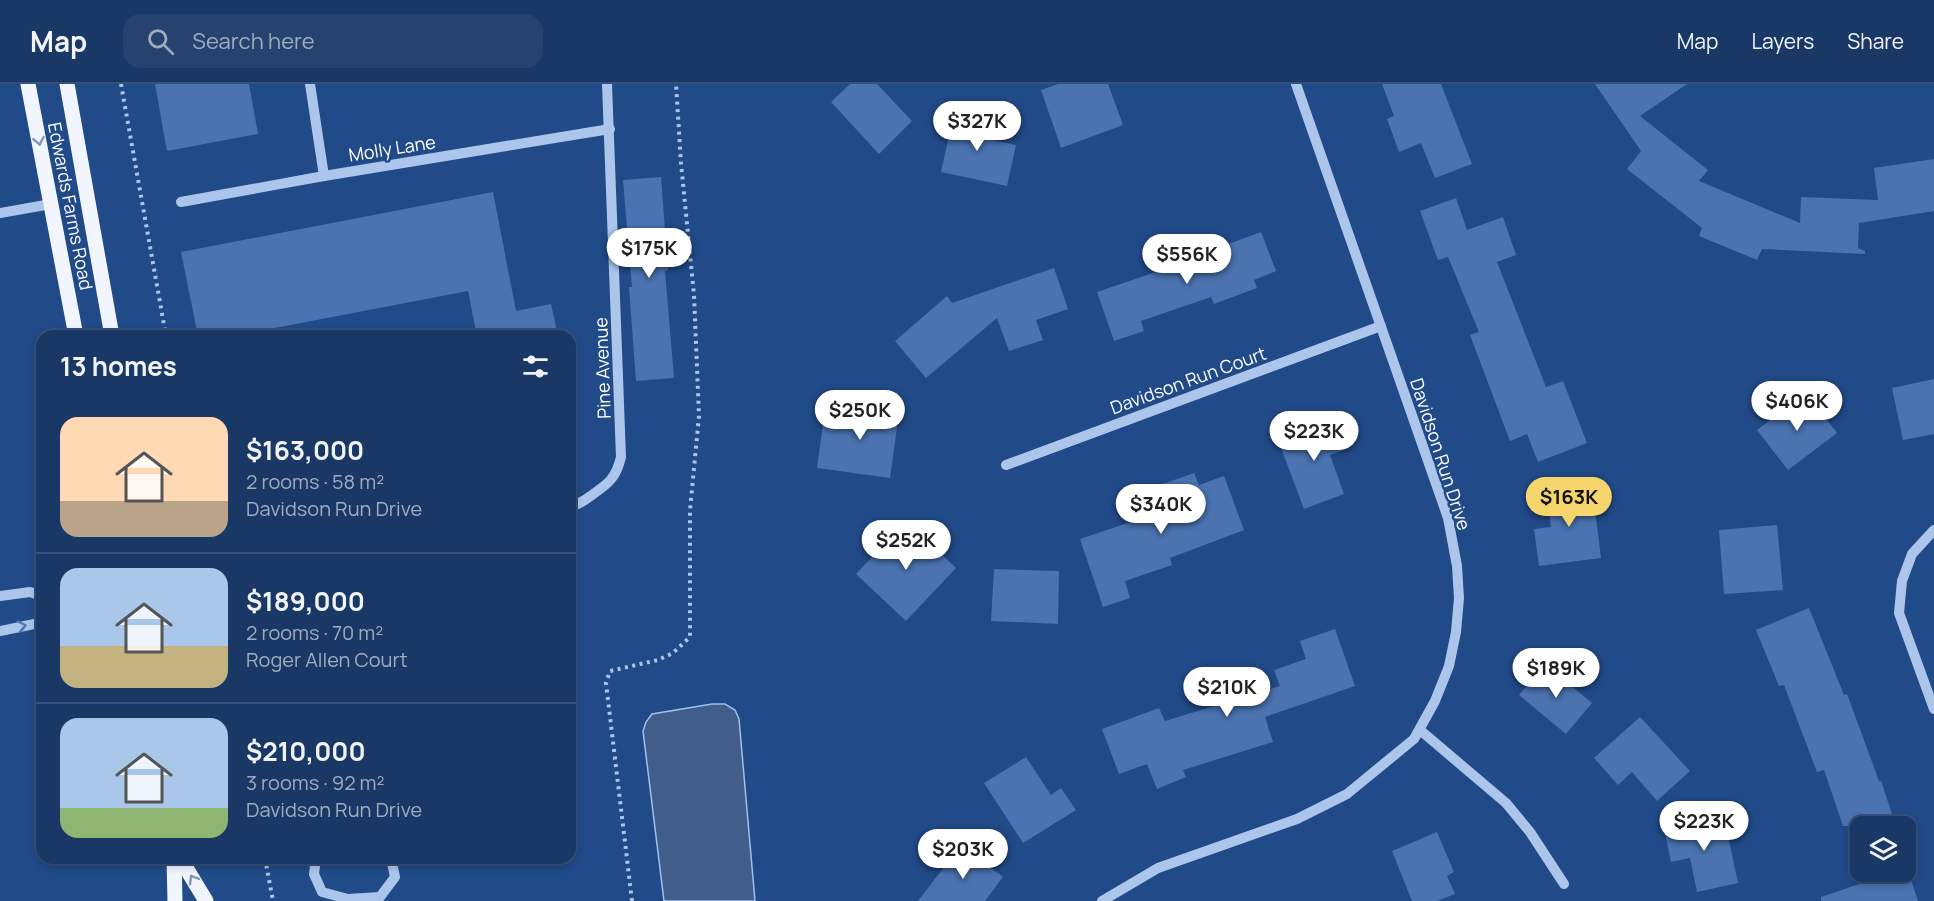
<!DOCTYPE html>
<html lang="en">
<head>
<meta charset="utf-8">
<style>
	:root { --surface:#193866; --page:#26436f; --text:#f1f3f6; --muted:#9facbf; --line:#37527a; --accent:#f6d56d }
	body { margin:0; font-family:Manrope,sans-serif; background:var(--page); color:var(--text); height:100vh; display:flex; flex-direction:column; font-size:22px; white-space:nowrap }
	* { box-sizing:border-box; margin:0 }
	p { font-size:20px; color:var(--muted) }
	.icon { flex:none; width:33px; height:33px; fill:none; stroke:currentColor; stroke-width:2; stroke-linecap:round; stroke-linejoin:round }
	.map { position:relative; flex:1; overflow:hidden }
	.details { position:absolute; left:36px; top:246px; width:540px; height:534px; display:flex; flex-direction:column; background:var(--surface); border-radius:18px; box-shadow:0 3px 9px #0003,0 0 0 2px var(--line) }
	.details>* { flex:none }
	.buttons { position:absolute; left:1850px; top:732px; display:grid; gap:12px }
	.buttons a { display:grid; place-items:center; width:66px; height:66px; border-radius:12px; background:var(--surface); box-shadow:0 3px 9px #0003,0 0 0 2px var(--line); font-size:30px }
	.price { position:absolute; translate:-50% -51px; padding:0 14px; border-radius:21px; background:#fff; color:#222; font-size:20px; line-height:39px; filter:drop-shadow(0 2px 3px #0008) }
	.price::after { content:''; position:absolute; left:50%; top:36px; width:18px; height:14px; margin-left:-9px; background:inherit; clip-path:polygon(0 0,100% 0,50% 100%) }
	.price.selected { background:var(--accent); color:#111 }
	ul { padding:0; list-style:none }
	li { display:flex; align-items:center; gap:18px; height:150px; padding:0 24px }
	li+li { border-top:2px solid var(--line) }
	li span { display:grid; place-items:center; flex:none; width:168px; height:120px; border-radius:18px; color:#555 }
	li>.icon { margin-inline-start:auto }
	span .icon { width:72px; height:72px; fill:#fffc; stroke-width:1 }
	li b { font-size:26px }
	h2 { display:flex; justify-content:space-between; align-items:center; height:72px; padding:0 24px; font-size:26px }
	header { display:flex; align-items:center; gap:36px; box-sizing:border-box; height:84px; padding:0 30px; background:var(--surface); border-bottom:2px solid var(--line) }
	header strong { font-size:28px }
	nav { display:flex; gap:33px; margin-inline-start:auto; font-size:21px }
	.search { width:420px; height:54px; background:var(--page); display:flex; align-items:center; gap:15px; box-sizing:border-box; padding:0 21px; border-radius:18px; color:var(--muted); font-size:22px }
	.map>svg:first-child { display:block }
	.water { fill:#415e8b; stroke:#a0c0eb; stroke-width:1.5 }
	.building { fill:#4a73b0 }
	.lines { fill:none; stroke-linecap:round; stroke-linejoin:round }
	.path { stroke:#acc5ea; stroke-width:4; stroke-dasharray:3 4.5; stroke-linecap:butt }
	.minor { stroke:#acc5ea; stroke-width:10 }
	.major { stroke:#f0f5fe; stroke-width:15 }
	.oneway { stroke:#7e97bd }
	.oneway2 { stroke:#5275aa }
	.labels { text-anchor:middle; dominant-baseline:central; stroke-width:5; stroke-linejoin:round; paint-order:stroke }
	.street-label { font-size:18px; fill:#fff; stroke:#214a88 }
</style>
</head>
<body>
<header>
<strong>Map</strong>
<div class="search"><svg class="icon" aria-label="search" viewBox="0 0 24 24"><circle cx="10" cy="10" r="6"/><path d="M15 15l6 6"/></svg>Search here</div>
<nav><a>Map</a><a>Layers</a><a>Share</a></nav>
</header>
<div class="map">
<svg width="1934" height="817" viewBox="0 0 1934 817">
	<rect width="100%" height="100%" fill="#214a88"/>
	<!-- water -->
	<path class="water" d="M712,620h13l10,6 4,9 16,182h-91l-21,-170 3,-9 6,-8z"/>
	<!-- building -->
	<g class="building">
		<path d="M155,0h94l9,50 -91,17z"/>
		<path d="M850,0h27l35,37 -33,33 -48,-52z"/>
		<path d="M1058,0h50l15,41 -62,23 -20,-58z"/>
		<path d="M1382,0h59l31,80 -37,14 -14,-35 -22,9 -12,-33 7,-3z"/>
		<path d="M1595,0h92l-47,32 68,54 -9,11 101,42 1,-26 77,3 -4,-32 60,-9v52l-75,12 -1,25 7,3v3l-103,-5 -5,11 -58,-24 3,-8 -75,-59 14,-18z"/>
		<path d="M954,29l34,7 -4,18 32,7 -9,41 -66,-14z"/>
		<path d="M661,93l7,93 -3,1 9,107 -38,3 -7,-94h3l-9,-107z"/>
		<path d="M493,108l23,119 35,-7 7,32h-81l-9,-45 -235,45h-35l-17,-84z"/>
		<path d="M1456,114l11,32 36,-13 13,38 -19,7 49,125 17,-6 24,62 -49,19 -11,-28 -17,7 -40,-106 9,-3 -31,-75 -10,3 -18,-49z"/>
		<path d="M1261,148l15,39 -22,9 3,8 -43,16 -3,-7 -70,24 3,10 -30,10 -17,-49 100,-34 -1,-2z"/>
		<path d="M1054,184l14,41 -32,11 7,20 -34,11 -12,-33 -71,60 -31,-37 52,-45 5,7z"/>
		<path d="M1934,295v55l-31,6 -11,-52z"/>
		<path d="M1806,309l31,40 -49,37 -31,-40z"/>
		<path d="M871,318l29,4 -10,72 -73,-10 8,-59 44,6z"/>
		<path d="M1335,335l11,30 -16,6 14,39 -40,15 -26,-69z"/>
		<path d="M1194,389l5,12 25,-9 20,54 -74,28 2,7 -47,16 5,17 -27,9 -23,-68 89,-30 -9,-24z"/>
		<path d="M1592,402l9,72 -62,8 -5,-37 17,-2 -5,-35z"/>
		<path d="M906,437l50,47 -50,53 -50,-47z"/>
		<path d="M1777,441l6,65 -59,4 -5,-64z"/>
		<path d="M994,485l65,2 -1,53 -67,-3z"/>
		<path d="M1809,524l35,87 3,-1 32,87h2l15,45h-53l-19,-56 -7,2 -33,-87 -5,1 -23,-56z"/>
		<path d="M1335,545l20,57 -90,31 8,25 -90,28 3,7 -29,12 -10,-25 -28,10 -17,-45 57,-21 6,13 115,-35 -6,-16 32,-11 -6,-18z"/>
		<path d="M1545,580l47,39 -26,31 -47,-39z"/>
		<path d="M1640,633l50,54 -33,30 -25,-29 -14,13 -24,-27z"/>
		<path d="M1026,673l25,38 10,-7 15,22 -53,33 -39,-60z"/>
		<path d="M1724,732l14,67 -41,9 -7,-34 -19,4 -7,-34z"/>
		<path d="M1437,748l17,40 -7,4 8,18 -18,7h-25l-20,-50z"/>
		<path d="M961,761l42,32 -18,24h-67z"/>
		<path d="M1907,783l11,34h-97v-4l74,-25h10z"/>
	</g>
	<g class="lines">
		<!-- path -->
		<g class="path">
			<path d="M121,0l45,252"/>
			<path d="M265,774l8,43"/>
			<path d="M632,817l-26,-218 4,-12 48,-11 15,-7 17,-16v-127l9,-94 -5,-121 -13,-132 -5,-79"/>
		</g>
		<!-- minor -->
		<g class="minor">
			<path d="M310,0l14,92"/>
			<path d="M181,118l143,-26 286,-47"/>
			<path d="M0,129l51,-9"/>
			<path d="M1006,381l375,-139"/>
			<path d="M570,422c9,-1 15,-6 22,-11 17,-12 24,-17 29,-38l-14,-373"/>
			<path d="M1934,446l-22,24 -10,27 -3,32 35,96"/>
			<path d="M0,512l30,-4 12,4"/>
			<path d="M0,547l39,-8 3,-4"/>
			<path d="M1420,646l86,73 24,29 34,52"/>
			<path d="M316,774l-2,16 8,18 26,7 32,-2 15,-20 -4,-19"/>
			<path d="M1102,817l56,-33 139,-49 50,-25 67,-55 21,-38 14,-35 7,-34 3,-34 -2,-32 -9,-48 -152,-434"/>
		</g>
		<!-- major -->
		<g class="major">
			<path d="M28,0l48,252"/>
			<path d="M67,0l45,252"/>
			<path d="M174,774l1,43"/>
			<path d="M180,774l26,43"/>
		</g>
	</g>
	<!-- one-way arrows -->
	<defs><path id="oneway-chevron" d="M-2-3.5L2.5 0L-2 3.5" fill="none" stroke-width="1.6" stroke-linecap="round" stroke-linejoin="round" transform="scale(1.5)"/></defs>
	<g class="oneway">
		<use href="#oneway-chevron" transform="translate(39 57) rotate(79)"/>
		<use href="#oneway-chevron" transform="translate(193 795) rotate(-121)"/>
	</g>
	<use class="oneway2" href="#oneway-chevron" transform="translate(22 542) rotate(-12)"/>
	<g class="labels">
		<!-- street labels -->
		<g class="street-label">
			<text transform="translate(392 64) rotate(-9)">Molly Lane</text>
			<text transform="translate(71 122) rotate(79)">Edwards Farms Road</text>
			<text transform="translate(602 284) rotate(-92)">Pine Avenue</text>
			<text transform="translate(1188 296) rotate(-20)">Davidson Run Court</text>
			<text transform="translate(1441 370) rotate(72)">Davidson Run Drive</text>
		</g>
	</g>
</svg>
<div class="buttons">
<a><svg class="icon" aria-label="layers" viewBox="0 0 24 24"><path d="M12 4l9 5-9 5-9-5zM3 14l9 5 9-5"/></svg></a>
</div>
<b class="price" style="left:977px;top:68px">$327K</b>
<b class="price" style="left:649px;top:195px">$175K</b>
<b class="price" style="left:1187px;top:201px">$556K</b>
<b class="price" style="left:1797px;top:348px">$406K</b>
<b class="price" style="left:860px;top:357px">$250K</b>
<b class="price" style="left:1314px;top:378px">$223K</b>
<b class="price selected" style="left:1569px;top:444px">$163K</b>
<b class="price" style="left:1161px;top:451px">$340K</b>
<b class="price" style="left:906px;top:487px">$252K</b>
<b class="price" style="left:1556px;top:615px">$189K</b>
<b class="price" style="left:1227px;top:634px">$210K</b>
<b class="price" style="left:1704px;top:768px">$223K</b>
<b class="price" style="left:963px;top:796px">$203K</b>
<section class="details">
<h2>13 homes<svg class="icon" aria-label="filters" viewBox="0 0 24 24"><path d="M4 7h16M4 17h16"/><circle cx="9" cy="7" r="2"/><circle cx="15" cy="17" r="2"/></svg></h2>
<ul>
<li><span style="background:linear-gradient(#ffd9b3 70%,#b9a48a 0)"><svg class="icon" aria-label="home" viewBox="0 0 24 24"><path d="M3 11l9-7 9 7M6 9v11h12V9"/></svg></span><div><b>$163,000</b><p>2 rooms · 58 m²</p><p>Davidson Run Drive</p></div></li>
<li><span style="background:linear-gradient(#a9c7e8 65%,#c2b280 0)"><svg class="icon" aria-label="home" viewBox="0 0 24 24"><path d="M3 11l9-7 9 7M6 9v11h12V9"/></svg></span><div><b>$189,000</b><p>2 rooms · 70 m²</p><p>Roger Allen Court</p></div></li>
<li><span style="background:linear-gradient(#a9c7e8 75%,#8fb573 0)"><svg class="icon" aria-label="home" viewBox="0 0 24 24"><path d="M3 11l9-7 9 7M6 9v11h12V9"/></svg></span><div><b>$210,000</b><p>3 rooms · 92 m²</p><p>Davidson Run Drive</p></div></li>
</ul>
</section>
</div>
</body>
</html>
